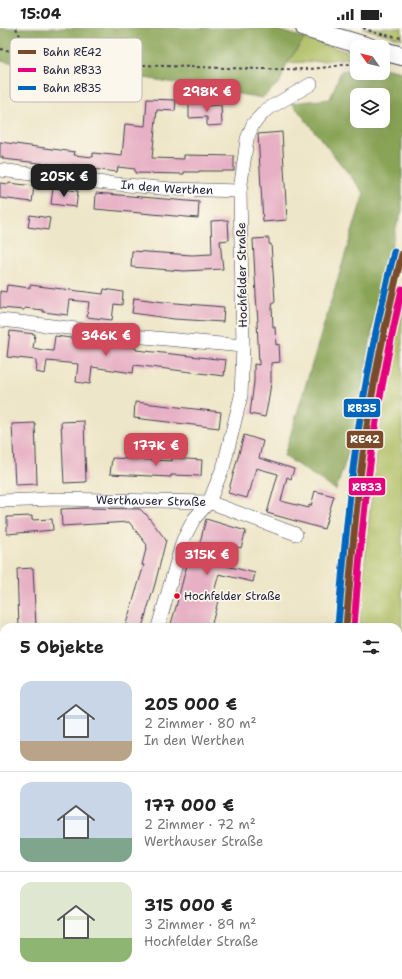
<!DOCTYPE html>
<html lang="de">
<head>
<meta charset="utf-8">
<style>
	:root { --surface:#fff; --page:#f6f6f6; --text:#222; --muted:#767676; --line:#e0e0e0; --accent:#d1495b }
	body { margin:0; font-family:"Shantell Sans",sans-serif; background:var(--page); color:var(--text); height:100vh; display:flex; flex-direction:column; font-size:15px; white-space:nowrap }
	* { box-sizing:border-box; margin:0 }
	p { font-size:13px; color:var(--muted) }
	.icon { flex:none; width:22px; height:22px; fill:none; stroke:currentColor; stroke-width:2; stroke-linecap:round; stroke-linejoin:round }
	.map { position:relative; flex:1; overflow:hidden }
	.side { position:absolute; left:0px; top:595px; width:402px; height:356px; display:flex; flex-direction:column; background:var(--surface); border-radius:12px 12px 0 0; box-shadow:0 4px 16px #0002 }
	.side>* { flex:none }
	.needle { width:26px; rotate:304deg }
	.controls { position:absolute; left:350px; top:12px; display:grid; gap:8px }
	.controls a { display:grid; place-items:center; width:40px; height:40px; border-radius:8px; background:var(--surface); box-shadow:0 4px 16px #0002; font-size:20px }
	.price { position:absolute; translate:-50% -34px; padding:0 9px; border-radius:8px; background:var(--accent); color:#fff; font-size:13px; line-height:26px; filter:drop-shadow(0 1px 2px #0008) }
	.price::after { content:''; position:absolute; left:50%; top:24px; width:12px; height:9px; margin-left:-6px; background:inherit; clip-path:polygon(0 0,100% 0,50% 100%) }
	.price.current { background:#222; color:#fff }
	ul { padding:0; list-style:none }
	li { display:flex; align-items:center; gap:12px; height:100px; padding:0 20px }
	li+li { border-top:1px solid var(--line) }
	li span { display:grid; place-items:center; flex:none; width:112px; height:80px; border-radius:12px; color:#555 }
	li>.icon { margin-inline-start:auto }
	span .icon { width:48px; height:48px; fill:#fffc; stroke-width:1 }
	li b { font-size:17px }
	h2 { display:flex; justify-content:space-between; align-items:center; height:48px; padding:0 20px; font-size:17px }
	.status { display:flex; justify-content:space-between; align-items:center; height:28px; padding:0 20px; background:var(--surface); direction:ltr }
	.status svg { height:11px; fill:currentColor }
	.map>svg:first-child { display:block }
	.green { fill:#acbc5f; stroke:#676f4d }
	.forest { fill:#89a456; stroke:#566348; fill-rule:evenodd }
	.building { fill:#e7b0c5 }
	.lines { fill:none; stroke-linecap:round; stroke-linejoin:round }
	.minor-casing { stroke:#413f50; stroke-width:14 }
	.secondary-casing { stroke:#413f50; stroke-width:20 }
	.path { stroke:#413f50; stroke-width:2; stroke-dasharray:3 3; stroke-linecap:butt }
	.minor { stroke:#fff; stroke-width:13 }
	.secondary { stroke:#fff; stroke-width:18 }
	.rail-1-casing { stroke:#fbf7ec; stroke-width:10 }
	.rail-2-casing { stroke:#fbf7ec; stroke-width:10 }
	.rail-3-casing { stroke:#fbf7ec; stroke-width:10 }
	.rail-1 { stroke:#7a4b2a; stroke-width:7 }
	.rail-2 { stroke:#e5007d; stroke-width:7 }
	.rail-3 { stroke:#0065bd; stroke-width:7 }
	.bus-dot { fill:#e4002b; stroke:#fbf7ec; stroke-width:1.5 }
	.labels { text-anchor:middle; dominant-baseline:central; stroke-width:3.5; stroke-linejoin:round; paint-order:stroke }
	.bus-label { font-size:11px; fill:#22223b; stroke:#fbf7ec; text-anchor:start }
	.street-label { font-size:12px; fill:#22223b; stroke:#fbf7ec }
	.key { fill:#fbf7ec; stroke:#bab7b7; stroke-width:1 }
	.key-label { font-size:11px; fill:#22223b }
	.line-badge { stroke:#fbf7ec; stroke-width:1.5 }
	.badge-label { font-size:11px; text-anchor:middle; font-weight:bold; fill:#fff }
</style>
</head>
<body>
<div class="status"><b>15:04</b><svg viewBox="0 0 49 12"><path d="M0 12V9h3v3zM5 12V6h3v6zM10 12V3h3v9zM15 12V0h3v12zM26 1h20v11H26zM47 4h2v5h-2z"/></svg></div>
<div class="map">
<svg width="402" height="951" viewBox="0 0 402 951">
	<rect width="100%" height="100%" fill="#fbf7ec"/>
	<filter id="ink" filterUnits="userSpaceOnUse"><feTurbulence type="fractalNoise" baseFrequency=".025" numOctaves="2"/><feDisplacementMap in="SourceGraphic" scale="8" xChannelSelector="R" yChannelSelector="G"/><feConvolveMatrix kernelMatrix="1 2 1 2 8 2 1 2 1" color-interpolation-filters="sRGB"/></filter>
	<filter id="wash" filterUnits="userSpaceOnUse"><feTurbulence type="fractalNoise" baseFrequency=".012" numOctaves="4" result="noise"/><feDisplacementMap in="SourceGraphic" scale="16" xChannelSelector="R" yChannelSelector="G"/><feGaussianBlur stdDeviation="0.9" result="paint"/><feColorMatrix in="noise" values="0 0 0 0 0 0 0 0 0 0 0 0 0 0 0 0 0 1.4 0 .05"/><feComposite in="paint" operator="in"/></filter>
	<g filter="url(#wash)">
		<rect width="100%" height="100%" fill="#eee6c8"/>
		<!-- green -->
		<g class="green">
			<path d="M363,0h39v11z"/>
			<path d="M305,10l52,17v2l-35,4 -35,2z"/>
			<path d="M402,281v340l-4,15v-37h-39c8,-107 21,-213 43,-318z"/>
			<path d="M251,947h56v4h-54z"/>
			<rect x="342" y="947" width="22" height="4"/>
		</g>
		<!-- forest -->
		<g class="forest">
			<path d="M0,0h270l35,10 -18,25 -7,19 -18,16 -111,-19 -151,-18z"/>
			<path d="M383,40l19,4v139l-5,14 -17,64 -14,75 -12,71 -18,55 -52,-34 80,-263 -72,-90 38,-4 11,-28 16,-2v4h26zM357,67h26v26h-26z"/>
		</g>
		<g id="blocks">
			<!-- building -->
			<g class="building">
				<path d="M147,71l29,1 -1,11 -18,-1 -5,48 32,1v-4l50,1v15h-35v1h-15v2l-49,-1v-4l-17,-2 -1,5 -25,-3v-2l-20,-2v2l-33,-4 -36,-4v-2h-3v-15l75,10 -1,3 19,2v-4l29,3 3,-32 20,2z"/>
				<path d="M207,75v3l14,-1 1,20 -15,1v-9l-18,1v-14z"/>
				<path d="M282,104l5,88 -24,2 -5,-88z"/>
				<path d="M0,155l9,1v-1l25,3 -2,16 -32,-4z"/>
				<path d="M53,160l25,3 -2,16 -25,-3z"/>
				<path d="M96,165l103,9 -1,16 -103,-9z"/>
				<path d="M30,187l20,3 -2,12 -20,-3z"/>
				<path d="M228,192l1,20 -9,1 3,28 -39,2 -53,-4 1,-16 60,4 20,-1 -1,-33z"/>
				<path d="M269,210v6h2l3,42 1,16h-2l-1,6 1,19h2l1,18 3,-1 1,18 -9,1v20l-3,20 -3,14 -15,-3 4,-32v-18l5,1 -2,-44h1l-2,-26 -3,-56z"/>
				<path d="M7,257l23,3v-3l73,9 1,-5 19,3 -1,13 -8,-1 -2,16 -25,-3 2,-15 -19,-2 -2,15 -25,-3v-2l-19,-2v2l-24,-2v-17l6,1z"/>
				<path d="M134,270l30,4 60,5 -1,15 -49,-3 -42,-6z"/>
				<path d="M10,303l25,3 -2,14 10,2 10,1 2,-15 71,9v2l10,1v2l90,10 -2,16 -90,-11 -1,8 -41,-6 -2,17 -14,-2 2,-18 -31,-3 -2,13 -9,-2 1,-7h-1v-5l-29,-3z"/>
				<path d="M135,374l86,10 -2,16 -85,-10z"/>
				<path d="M84,393l2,61 -22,1 -3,-61z"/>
				<path d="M35,395l2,61 -22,1 -3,-61z"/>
				<path d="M244,407l19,6 -4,17 35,11 -3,10 -4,-2 -6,24 28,7v-3l2,1 4,-15 19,5 -10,33 -57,-16 11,-39 -22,-6 -6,23h-1l-2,7 -19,-5z"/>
				<path d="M112,430l60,3v-3l30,2 -1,16 -30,-1v2l-61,-3z"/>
				<path d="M86,480l54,1 5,5h1l20,26 -11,44 -13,43h-17l19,-62h-2l5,-20 -18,-23 -67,4 -1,-17z"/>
				<path d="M32,488v4l20,-1 1,11 -46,4v-17z"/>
				<path d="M206,491l40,12 -5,17 -16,-5 -6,21 36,9 -2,9 -34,-8 -7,25 6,2 -7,26h-41l6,-20 14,-54 7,1z"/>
				<path d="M33,540l3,59h-17l-2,-58z"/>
			</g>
		</g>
	</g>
	<g filter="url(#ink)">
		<use href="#blocks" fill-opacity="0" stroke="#413f50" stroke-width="1"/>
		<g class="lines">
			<defs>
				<g id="minor">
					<path id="s1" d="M0,142l105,13 66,6 69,2"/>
					<path d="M0,292l28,3 105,13 110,10"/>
					<path id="s2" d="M0,473l57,-2 152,3 87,32"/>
					<path d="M158,599l25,-87 11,-21 15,-17 15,-37 17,-69 2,-50 -3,-155 7,-52 6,-15 13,-14 45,-26"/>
					<path d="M0,822l4,2"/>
					<path d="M0,926l4,-10"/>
					<path d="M38,947l10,4"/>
					<path d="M208,951l1,-4"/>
				</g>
				<g id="secondary">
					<path d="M305,0l64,19"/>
					<path d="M383,23l19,5"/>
					<path d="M399,951l3,-82"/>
				</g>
			</defs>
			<!-- minor casing -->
			<use href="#minor" class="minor-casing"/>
			<!-- secondary casing -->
			<use href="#secondary" class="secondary-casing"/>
			<!-- path -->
			<g class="path">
				<path d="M16,0l13,26"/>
				<path d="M363,0l13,5 26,5"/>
				<path d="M0,21c64,12 128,16 193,18 39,1 77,3 116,2 16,-1 32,-4 48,-6"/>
				<path d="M398,804l4,-40"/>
				<path d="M272,947l1,4"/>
			</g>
			<!-- minor -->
			<use href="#minor" class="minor"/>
			<!-- secondary -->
			<use href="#secondary" class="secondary"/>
			<defs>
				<path id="rail-1" d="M346,599c5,-63 10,-126 19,-188 9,-62 22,-124 37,-185"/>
				<path id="rail-2" d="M354,599c4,-54 9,-109 16,-163 7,-59 19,-117 32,-175"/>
				<path id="rail-3" d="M338,598c5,-62 10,-125 19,-187 9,-63 22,-125 37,-187"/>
			</defs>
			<!-- rail-1 casing -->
			<use href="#rail-1" class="rail-1-casing"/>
			<!-- rail-2 casing -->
			<use href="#rail-2" class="rail-2-casing"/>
			<!-- rail-3 casing -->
			<use href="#rail-3" class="rail-3-casing"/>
			<!-- rail-1 -->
			<use href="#rail-1" class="rail-1"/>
			<!-- rail-2 -->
			<use href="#rail-2" class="rail-2"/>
			<!-- rail-3 -->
			<use href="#rail-3" class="rail-3"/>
		</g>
	</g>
	<!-- markers -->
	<circle class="bus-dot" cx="177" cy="568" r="3.5"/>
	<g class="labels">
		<!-- bus labels -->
		<g class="bus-label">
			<text x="184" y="568">Hochfelder Straße</text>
		</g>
		<!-- street labels -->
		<g class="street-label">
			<text stroke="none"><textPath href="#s1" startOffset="168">In den Werthen</textPath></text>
			<text transform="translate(242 247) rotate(-91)">Hochfelder Straße</text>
			<text stroke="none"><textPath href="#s2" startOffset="151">Werthauser Straße</textPath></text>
		</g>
	</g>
	<!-- legend -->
	<rect x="10" y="10" width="132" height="64" rx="6" class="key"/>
	<rect x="18" y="22" width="18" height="4" fill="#7a4b2a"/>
	<rect x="18" y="40" width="18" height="4" fill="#e5007d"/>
	<rect x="18" y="58" width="18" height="4" fill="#0065bd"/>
	<g class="key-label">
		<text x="43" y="28">Bahn RE42</text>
		<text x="43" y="46">Bahn RB33</text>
		<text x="43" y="64">Bahn RB35</text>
	</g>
	<g class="line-badge">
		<rect x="343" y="370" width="38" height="20" rx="4" fill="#0065bd"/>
		<rect x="346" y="402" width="38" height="19" rx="4" fill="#7a4b2a"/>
		<rect x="348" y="449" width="38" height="19" rx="4" fill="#e5007d"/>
	</g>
	<g class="badge-label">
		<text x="362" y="384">RB35</text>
		<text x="365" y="415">RE42</text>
		<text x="367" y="463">RB33</text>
	</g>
</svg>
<div class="controls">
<a><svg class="needle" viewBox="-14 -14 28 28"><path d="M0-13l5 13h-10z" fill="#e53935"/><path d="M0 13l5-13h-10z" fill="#767676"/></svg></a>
<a><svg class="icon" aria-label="layers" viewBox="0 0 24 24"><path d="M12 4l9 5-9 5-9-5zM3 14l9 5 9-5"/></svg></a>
</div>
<b class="price" style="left:207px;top:85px">298K €</b>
<b class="price current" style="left:64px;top:170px">205K €</b>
<b class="price" style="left:106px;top:329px">346K €</b>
<b class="price" style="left:156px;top:439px">177K €</b>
<b class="price" style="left:207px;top:548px">315K €</b>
<section class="side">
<h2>5 Objekte<svg class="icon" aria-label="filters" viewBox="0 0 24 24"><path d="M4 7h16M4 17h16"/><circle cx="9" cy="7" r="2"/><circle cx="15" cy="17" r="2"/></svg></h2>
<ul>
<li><span style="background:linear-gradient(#c9d6e8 75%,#b9a48a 0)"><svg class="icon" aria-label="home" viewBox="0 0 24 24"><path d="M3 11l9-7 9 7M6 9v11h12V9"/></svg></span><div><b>205 000 €</b><p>2 Zimmer · 80 m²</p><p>In den Werthen</p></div></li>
<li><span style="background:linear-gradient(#c9d6e8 70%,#7fa58c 0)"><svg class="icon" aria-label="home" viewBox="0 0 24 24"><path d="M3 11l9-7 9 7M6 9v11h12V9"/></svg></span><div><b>177 000 €</b><p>2 Zimmer · 72 m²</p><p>Werthauser Straße</p></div></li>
<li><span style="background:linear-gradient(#dfe7d0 70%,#8fb573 0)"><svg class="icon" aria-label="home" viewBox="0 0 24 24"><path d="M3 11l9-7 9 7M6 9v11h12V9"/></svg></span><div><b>315 000 €</b><p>3 Zimmer · 89 m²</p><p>Hochfelder Straße</p></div></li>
</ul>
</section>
</div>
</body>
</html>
